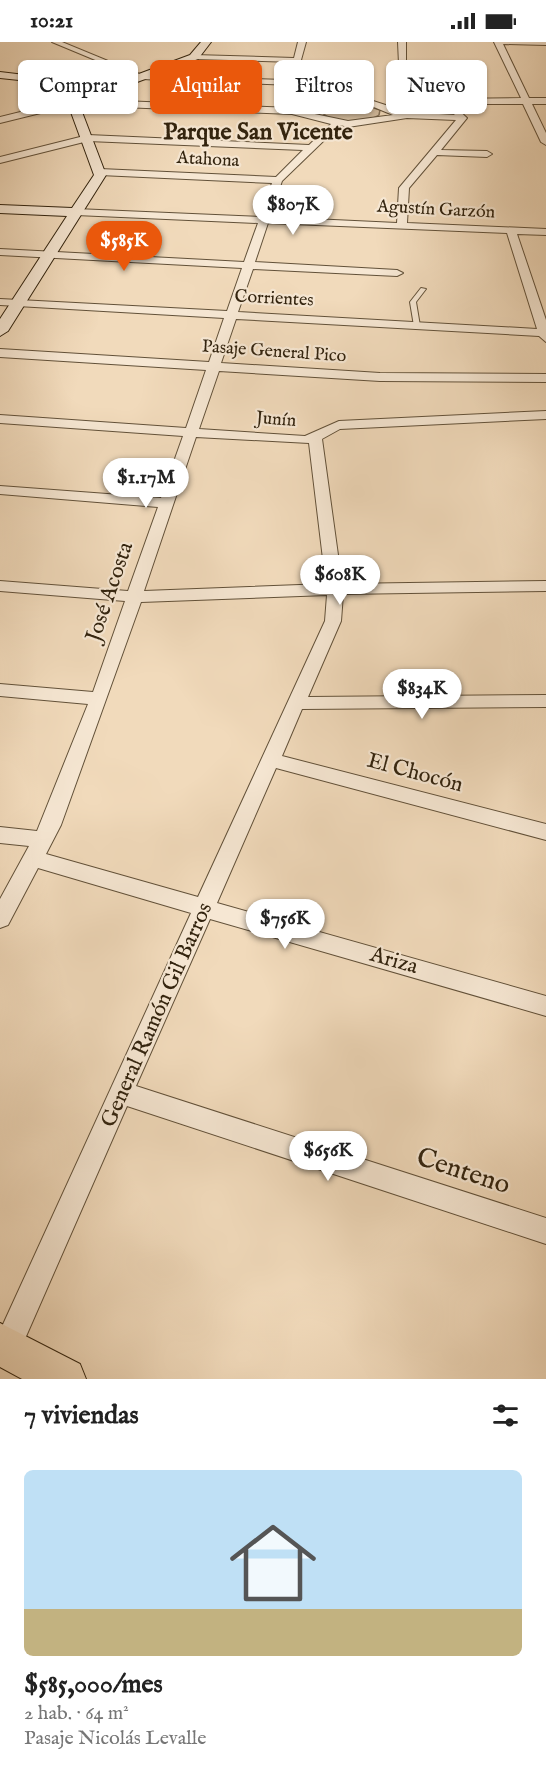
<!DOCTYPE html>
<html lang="es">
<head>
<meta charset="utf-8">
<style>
	:root { --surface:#fff; --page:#f2f2f2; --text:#222; --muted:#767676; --line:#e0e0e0; --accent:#ea580c }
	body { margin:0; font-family:"IM FELL English",serif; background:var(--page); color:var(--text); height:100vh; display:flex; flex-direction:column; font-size:22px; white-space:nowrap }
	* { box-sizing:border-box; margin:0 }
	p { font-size:20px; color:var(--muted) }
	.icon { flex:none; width:33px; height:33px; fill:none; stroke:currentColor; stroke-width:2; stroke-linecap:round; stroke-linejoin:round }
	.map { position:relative; height:1337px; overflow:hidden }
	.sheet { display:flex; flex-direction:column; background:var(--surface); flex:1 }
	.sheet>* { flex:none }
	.top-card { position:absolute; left:18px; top:18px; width:510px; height:54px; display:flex; gap:12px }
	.price { position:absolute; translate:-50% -51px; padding:0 14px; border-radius:21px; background:#fff; color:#222; font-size:20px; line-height:39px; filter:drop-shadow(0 2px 3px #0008) }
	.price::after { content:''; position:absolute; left:50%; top:36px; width:18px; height:14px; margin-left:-9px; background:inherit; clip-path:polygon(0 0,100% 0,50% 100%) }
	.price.on { background:var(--accent); color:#fff }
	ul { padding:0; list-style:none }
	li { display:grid; align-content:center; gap:12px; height:318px; padding:0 24px }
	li+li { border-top:2px solid var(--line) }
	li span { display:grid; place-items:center; height:186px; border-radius:9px; color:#555 }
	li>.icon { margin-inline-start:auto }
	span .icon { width:108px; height:108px; fill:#fffc; stroke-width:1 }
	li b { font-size:26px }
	h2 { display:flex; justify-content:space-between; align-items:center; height:72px; padding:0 24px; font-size:26px }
	.pill { padding:0 21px; border-radius:9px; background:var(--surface); box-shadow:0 2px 4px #0004; font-size:21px; line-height:54px }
	.pill.on { background:var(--accent); color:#fff }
	.status { display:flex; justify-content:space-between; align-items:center; height:42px; padding:0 30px; background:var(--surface); direction:ltr }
	.status svg { height:16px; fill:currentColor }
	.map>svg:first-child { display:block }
	.green { fill:#d1bb9e; stroke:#826f56; stroke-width:1.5 }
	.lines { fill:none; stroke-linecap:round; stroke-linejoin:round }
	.lane-casing { stroke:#625139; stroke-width:2 }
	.street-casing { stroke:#625139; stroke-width:2 }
	.secondary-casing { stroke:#32230e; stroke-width:2 }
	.primary-casing { stroke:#32230e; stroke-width:2 }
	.lane { fill:#f6e7d3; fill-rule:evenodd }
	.street { fill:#f6e7d3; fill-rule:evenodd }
	.secondary { fill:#f6e7d3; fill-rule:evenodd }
	.primary { fill:#f1dabb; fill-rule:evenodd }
	.labels { text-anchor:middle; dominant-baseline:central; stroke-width:4.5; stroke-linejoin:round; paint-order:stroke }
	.far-street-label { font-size:18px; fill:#32230e; stroke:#f6e7d3 }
	.street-label { font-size:22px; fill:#32230e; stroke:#f6e7d3 }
	.far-district-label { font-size:24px; font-weight:bold; fill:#32230e; stroke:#f6e7d3 }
	.near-street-label { font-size:27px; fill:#32230e; stroke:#f6e7d3 }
</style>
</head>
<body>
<div class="status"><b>10:21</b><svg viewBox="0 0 49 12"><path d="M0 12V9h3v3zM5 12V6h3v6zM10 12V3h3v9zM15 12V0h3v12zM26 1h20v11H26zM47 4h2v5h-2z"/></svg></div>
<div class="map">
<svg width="546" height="1337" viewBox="0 0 546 1337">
	<rect width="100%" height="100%" fill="#f1dabb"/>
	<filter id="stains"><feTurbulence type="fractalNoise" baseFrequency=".00333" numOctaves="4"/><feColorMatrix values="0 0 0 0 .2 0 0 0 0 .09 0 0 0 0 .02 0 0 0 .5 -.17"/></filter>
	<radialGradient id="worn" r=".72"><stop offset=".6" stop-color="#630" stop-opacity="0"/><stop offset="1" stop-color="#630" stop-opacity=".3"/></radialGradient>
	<!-- green -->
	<path class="green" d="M356,60l24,8 -1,5c-13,9 -48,10 -58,-4l12,-8z"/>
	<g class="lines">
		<defs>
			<path id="lane" d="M421,246l5,1 -10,13 4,24 -3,2 -3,-2 -4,-24z"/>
			<g id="street">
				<path d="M52,0h10l80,33 172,6 -19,-19 -101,-3 -4,-2 4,-2 100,3 4,-16h8l-5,18 27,27 -4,2 -5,-3 -178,-7z"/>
				<path d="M398,0h8v19l41,38 74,-1 -27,-56h52v3l-43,-1 26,54h17v6h-14l14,29v12l-5,-3 -18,-38h-71l15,14 -26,32 46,1 5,3 -5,3 -50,-2 -28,33 -2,35 139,6v6l-29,-1 29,86v22l-7,-6 -303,-17 -15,44 159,10 166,1v8l-166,-1 -161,-10 -20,58 106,7 34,-15 207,-10v8l-206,10 -18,10 20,145 204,-3v10l-203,3 -2,27 -33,76 238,-2v12l-244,2 -20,47 264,68v16l-270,-72 -59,135 329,93v20l-336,-97 -74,167 410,132v26l-419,-138 -110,251 -10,4 -7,-3v-27l191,-418 -153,-45 -30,57 -8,3v-29l29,-53 -29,-3v-16l37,4 51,-127 -88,-8v-12l93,8 32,-91 -125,-10v-10l128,10 30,-84 -158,-13v-8l161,12 22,-62 -183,-13v-8l186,13 20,-58 -206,-13v-8l209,13 15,-44 -224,-13v-6l227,12 15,-43 -242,-13v-6l244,13 14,-39 -182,-8 -5,-3 5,-3 184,8 12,-34 -172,-8 -5,-3 5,-3 176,8 27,-27 -215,-9 -88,22v-6l88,-22 221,10 22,-21 -39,-10 -219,-9 -73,18v-6l73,-18 220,9 56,-11 18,2 40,13 48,3 -56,-51zM341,61h23l29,12 -45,6 -43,-9zM407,76l49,2 -57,68 -2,35 -127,-6 12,-36 58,-56 8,2zM268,181l239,10 30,96 -299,-17 15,-43 144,7 6,-3 -6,-3 -142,-8zM196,395l113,6 17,141 -182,7zM327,553l-2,26 -127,276 -152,-43 15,-29 80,-223z"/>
			</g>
			<path id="secondary" d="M201,0h10l-13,17 -119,45 27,71 -98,156 -8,5v-17l67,-103 -67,-3v-8l72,3 22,-33 -26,-71 -49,-24 -19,-2v-6l25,3 49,23 116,-43z"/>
			<path id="primary" d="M0,1281l80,41 6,15h-64l-22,-12z"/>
		</defs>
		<!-- lane casing -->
		<use href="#lane" class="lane-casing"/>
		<!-- street casing -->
		<use href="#street" class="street-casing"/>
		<!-- secondary casing -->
		<use href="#secondary" class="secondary-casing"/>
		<!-- primary casing -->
		<use href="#primary" class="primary-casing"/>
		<!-- lane -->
		<use href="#lane" class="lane"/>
		<!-- street -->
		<use href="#street" class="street"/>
		<!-- secondary -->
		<use href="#secondary" class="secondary"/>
		<!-- primary -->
		<use href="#primary" class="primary"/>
	</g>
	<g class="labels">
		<!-- far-street labels -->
		<g class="far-street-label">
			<text transform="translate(208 118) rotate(3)">Atahona</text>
			<text transform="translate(436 168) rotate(3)">Agustín Garzón</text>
			<text transform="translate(274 257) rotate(3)">Corrientes</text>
			<text transform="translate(274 310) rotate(4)">Pasaje General Pico</text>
			<text transform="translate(276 378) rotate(4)">Junín</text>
		</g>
		<!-- street labels -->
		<g class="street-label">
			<text transform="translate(110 550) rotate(-71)">José Acosta</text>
			<text transform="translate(415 731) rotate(15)">El Chocón</text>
			<text transform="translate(394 919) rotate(16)">Ariza</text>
			<text transform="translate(157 973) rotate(-66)">General Ramón Gil Barros</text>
		</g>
		<!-- far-district labels -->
		<g class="far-district-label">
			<text x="258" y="90">Parque San Vicente</text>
		</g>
		<!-- near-street labels -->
		<g class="near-street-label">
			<text transform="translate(463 1130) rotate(18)">Centeno</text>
		</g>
	</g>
	<rect width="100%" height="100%" filter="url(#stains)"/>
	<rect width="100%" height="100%" fill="url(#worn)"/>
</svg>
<b class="price" style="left:293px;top:194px">$807K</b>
<b class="price on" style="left:124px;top:230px">$585K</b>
<b class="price" style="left:146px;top:467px">$1.17M</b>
<b class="price" style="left:340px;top:564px">$608K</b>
<b class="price" style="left:422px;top:678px">$834K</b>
<b class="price" style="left:285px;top:908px">$756K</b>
<b class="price" style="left:328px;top:1140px">$656K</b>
<div class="top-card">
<a class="pill">Comprar</a>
<a class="pill on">Alquilar</a>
<a class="pill">Filtros</a>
<a class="pill">Nuevo</a>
</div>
</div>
<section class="sheet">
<h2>7 viviendas<svg class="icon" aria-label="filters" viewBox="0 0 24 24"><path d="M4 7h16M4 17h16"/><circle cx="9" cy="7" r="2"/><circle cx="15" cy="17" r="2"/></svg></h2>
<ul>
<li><span style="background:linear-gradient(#bfe0f5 75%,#c2b280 0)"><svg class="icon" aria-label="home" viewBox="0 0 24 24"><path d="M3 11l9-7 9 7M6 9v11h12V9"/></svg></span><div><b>$585,000/mes</b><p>2 hab. · 64 m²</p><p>Pasaje Nicolás Levalle</p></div></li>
</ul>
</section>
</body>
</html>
